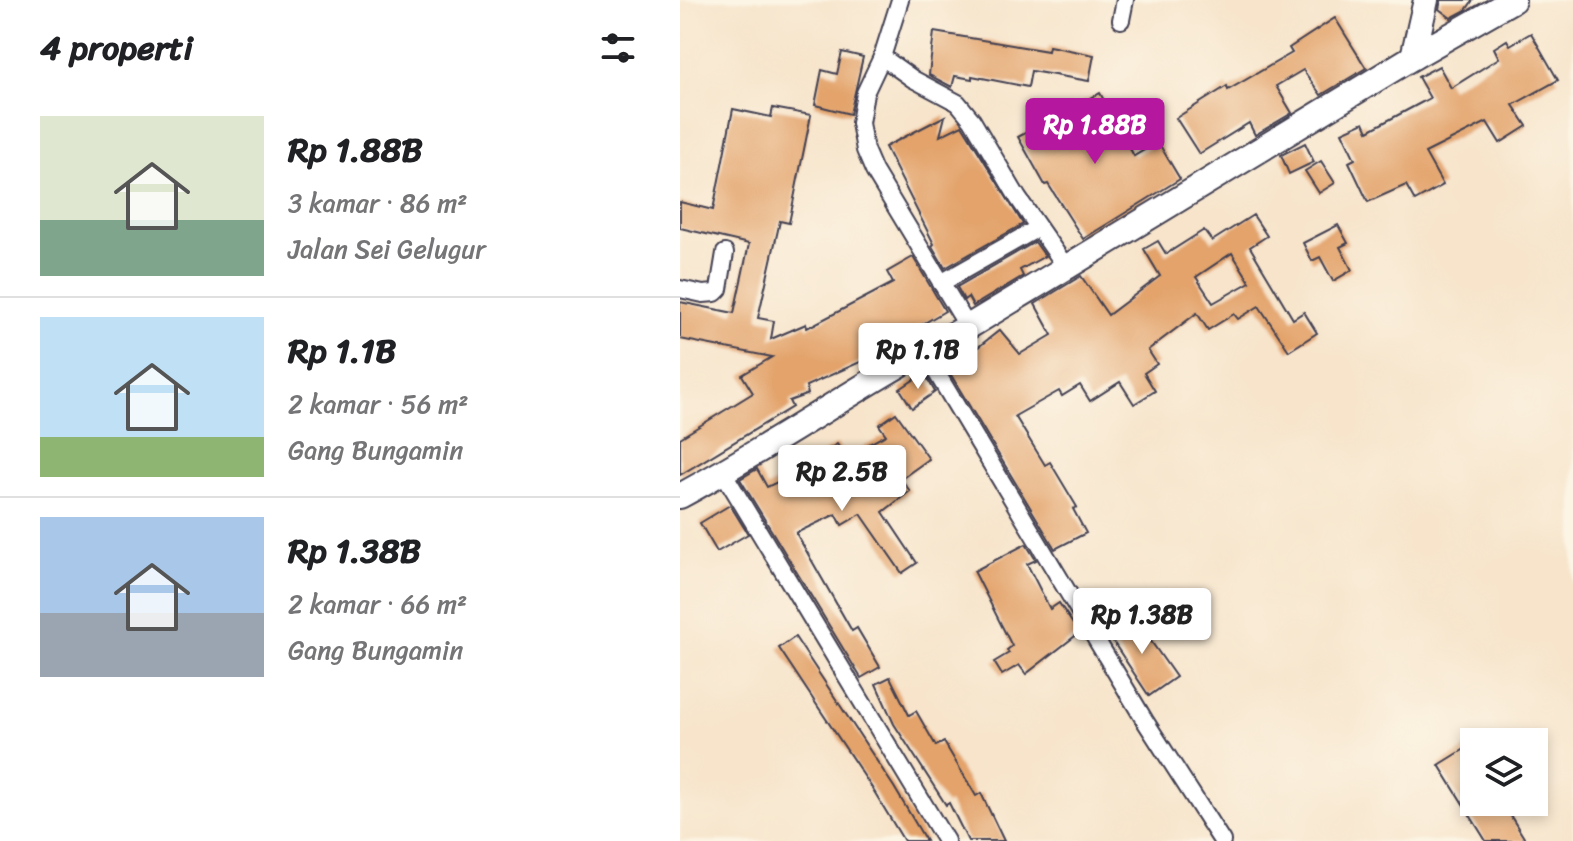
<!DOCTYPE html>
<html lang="id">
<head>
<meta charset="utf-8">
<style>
	:root { --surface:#fff; --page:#f6f6f6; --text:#202124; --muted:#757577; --line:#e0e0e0; --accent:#b5179e }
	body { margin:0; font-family:Sriracha,sans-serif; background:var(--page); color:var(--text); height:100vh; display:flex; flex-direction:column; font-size:30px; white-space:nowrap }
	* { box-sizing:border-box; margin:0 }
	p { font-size:26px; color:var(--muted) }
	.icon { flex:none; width:44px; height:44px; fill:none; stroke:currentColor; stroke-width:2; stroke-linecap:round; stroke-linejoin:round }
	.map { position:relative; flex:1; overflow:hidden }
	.details { display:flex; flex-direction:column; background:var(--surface); width:680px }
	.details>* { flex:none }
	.buttons { position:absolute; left:780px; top:728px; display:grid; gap:16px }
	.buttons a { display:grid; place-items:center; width:88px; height:88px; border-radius:0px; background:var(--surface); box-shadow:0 4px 12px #0003; font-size:40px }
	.price { position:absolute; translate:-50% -68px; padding:0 18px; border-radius:8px; background:#fff; color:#222; font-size:26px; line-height:52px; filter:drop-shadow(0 2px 4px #0008) }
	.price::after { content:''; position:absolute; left:50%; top:48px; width:24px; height:18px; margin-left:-12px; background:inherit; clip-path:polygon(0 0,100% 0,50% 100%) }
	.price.current { background:var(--accent); color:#fff }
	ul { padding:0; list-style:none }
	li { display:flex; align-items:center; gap:24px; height:200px; padding:0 40px }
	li+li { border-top:2px solid var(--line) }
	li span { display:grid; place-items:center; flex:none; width:224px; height:160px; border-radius:0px; color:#555 }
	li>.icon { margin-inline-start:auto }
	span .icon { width:96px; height:96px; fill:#fffc; stroke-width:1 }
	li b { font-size:34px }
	h2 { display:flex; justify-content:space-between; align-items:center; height:96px; padding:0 40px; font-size:34px }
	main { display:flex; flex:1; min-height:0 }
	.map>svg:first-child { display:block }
	.building { fill:#e3a36b; fill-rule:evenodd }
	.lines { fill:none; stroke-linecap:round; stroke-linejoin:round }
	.street-casing { stroke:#423f51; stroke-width:20 }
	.secondary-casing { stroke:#423f51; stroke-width:28 }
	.street { stroke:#fff; stroke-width:16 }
	.secondary { stroke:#fff; stroke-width:24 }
</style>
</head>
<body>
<main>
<section class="details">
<h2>4 properti<svg class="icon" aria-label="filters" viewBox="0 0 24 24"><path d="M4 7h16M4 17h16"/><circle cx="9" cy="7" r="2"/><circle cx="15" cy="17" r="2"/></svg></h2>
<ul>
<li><span style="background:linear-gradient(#dfe7d0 65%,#7fa58c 0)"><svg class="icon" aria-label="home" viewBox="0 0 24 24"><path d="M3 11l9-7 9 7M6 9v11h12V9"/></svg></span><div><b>Rp 1.88B</b><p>3 kamar · 86 m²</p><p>Jalan Sei Gelugur</p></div></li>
<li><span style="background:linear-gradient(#bfe0f5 75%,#8fb573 0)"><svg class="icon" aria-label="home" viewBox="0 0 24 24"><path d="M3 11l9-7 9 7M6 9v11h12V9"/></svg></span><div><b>Rp 1.1B</b><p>2 kamar · 56 m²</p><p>Gang Bungamin</p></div></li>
<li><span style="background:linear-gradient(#a9c7e8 60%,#9aa5b1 0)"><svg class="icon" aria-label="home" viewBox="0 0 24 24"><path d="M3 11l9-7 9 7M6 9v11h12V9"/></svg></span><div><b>Rp 1.38B</b><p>2 kamar · 66 m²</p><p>Gang Bungamin</p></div></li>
</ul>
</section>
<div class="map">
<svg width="893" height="841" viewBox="0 0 893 841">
	<rect width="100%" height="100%" fill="#fcf5e5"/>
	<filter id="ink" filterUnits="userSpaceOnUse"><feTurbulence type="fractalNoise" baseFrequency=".0125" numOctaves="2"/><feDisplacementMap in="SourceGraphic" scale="16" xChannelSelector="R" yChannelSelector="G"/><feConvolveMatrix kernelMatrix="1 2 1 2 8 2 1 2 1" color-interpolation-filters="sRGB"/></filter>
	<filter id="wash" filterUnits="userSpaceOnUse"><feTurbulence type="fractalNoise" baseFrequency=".006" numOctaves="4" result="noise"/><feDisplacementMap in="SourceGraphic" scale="32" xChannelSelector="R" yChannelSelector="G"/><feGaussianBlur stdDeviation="1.8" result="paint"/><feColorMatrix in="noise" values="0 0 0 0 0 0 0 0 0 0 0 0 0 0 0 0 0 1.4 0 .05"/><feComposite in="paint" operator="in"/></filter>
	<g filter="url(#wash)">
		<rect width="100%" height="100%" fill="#f7e4cb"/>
		<g id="blocks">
			<!-- building -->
			<g class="building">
				<path d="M761,0h32l-7,10 -15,8 -12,-9z"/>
				<path d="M655,18l31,50 -45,27 -18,-25 -27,16 16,27 -37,22 -6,-12 -50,31 -23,-36 51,-32 1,4 64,-37 -3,-5z"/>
				<path d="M254,32l114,19 1,-5 45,9 -5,26 -58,-10 -3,16 -56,-11v3l-17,-3 -3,11 -23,-12z"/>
				<path d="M851,33l27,47 -45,25 14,21 -27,17 -13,-21 -62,31 18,32 -28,16 -9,-16 -38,17 -19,-40 6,-3 -13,-27 22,-10 4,9 62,-33 -12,-21 21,-11 12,22 48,-30 -5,-10 13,-8 3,5z"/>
				<path d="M162,52l21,5 -13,57 -35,-9 7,-35 15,4z"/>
				<path d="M420,93l34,63 24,-14 22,37 -97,60 -35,-55 -3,1 -27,-48z"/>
				<path d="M93,108l38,7 -22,108 -9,-2 -22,97 16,3 -3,18 35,-15 1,4 86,-45 -6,-11 26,-15 32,54 -34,20 5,7 -35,21 -3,-5 -72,32 2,8 -19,7 3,6 -112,68v-37l73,-45 -11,-18 30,-18 -92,-18v-37l54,11 15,-69 -69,-16v-26l33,8 20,-101 38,8z"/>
				<path d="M265,116l-5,20 22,-11 61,99 -78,44 -13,-22 2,-2 -49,-97z"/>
				<path d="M625,143l9,19 -25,12 -8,-19z"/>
				<path d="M641,161l14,22 -16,10 -14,-22z"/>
				<path d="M573,215l14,21 -17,11 43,72 11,-7 13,21 -28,18 -30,-45 -21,13 -4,-5 -26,16 -11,-17 -49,37 9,14 -13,9 11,18 -21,13 -14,-22 -30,19 -10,-16 -18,11 -3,-5 -44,25 30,49 5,-3 27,45 -4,2 13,24 -31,16 -110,-184 11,-7 3,4 41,-32 20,24 32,-19 -17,-31 46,-28 27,39 52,-39 -16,-27 14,-8 8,13 38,-24 8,11zM552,253l18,29 -37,21 -17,-26z"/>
				<path d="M658,225l10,18 -8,4 12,23 -19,11 -13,-24 -8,4 -9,-18z"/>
				<path d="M355,242l10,14 -25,14 3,6 -50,30 -5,-9 -4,3 -7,-13z"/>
				<path d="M241,375l2,3 3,-2 9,16 -23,16 -12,-19z"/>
				<path d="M216,413l33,46 -28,20 9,12 -27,21 34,51 -15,10 -41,-59 -19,11 -6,-11 -40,19 56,98 5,-3 23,39 -19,11 -121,-199 17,-10 10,18 42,-20 -3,-4 31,-19 8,13 41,-22 -7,-10z"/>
				<path d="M50,505l18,29 -31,18 -17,-29z"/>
				<path d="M346,544l10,16 -9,4 23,45 9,-6 20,30 -53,41 -7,-9 -17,10 -8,-13 15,-9 -2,-3 5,-4 -38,-75z"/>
				<path d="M454,617l42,60 -27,19 -41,-62z"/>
				<path d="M115,637l99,150 32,54h-22l-32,-53 -93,-140z"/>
				<path d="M210,677l19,38 7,-4 20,35 8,-4 32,54 5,-3 23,48h-36l-19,-38 -3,2 -52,-81 -18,-40z"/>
				<path d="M788,747l6,9v46h28l24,39h-40l-47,-76z"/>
			</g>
		</g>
	</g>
	<g filter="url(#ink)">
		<use href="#blocks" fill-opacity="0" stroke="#423f51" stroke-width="2"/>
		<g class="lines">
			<defs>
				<g id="street">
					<path d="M220,0l-18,57 -17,36 -5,30 5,27 9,21 94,156"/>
					<path d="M441,20l4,-20"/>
					<path d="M202,57l31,22 45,24 14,17 46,78 48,69"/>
					<path d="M261,283l97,-55"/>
					<path d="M0,289l23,5 12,-1 4,-4 6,-36"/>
					<path d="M243,350l222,371 77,120"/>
					<path d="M43,472l223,369"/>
				</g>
				<g id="secondary">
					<path d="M733,57l13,-57"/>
					<path d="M0,496c98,-53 189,-118 288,-169l445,-270 100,-57"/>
				</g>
			</defs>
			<!-- street casing -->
			<use href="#street" class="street-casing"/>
			<!-- secondary casing -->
			<use href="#secondary" class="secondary-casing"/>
			<!-- street -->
			<use href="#street" class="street"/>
			<!-- secondary -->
			<use href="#secondary" class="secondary"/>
		</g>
	</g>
</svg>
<div class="buttons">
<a><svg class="icon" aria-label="layers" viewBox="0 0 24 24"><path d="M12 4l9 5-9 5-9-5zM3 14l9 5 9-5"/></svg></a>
</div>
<b class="price current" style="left:415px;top:166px">Rp 1.88B</b>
<b class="price" style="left:238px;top:391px">Rp 1.1B</b>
<b class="price" style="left:162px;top:513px">Rp 2.5B</b>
<b class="price" style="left:462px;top:656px">Rp 1.38B</b>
</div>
</main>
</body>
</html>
